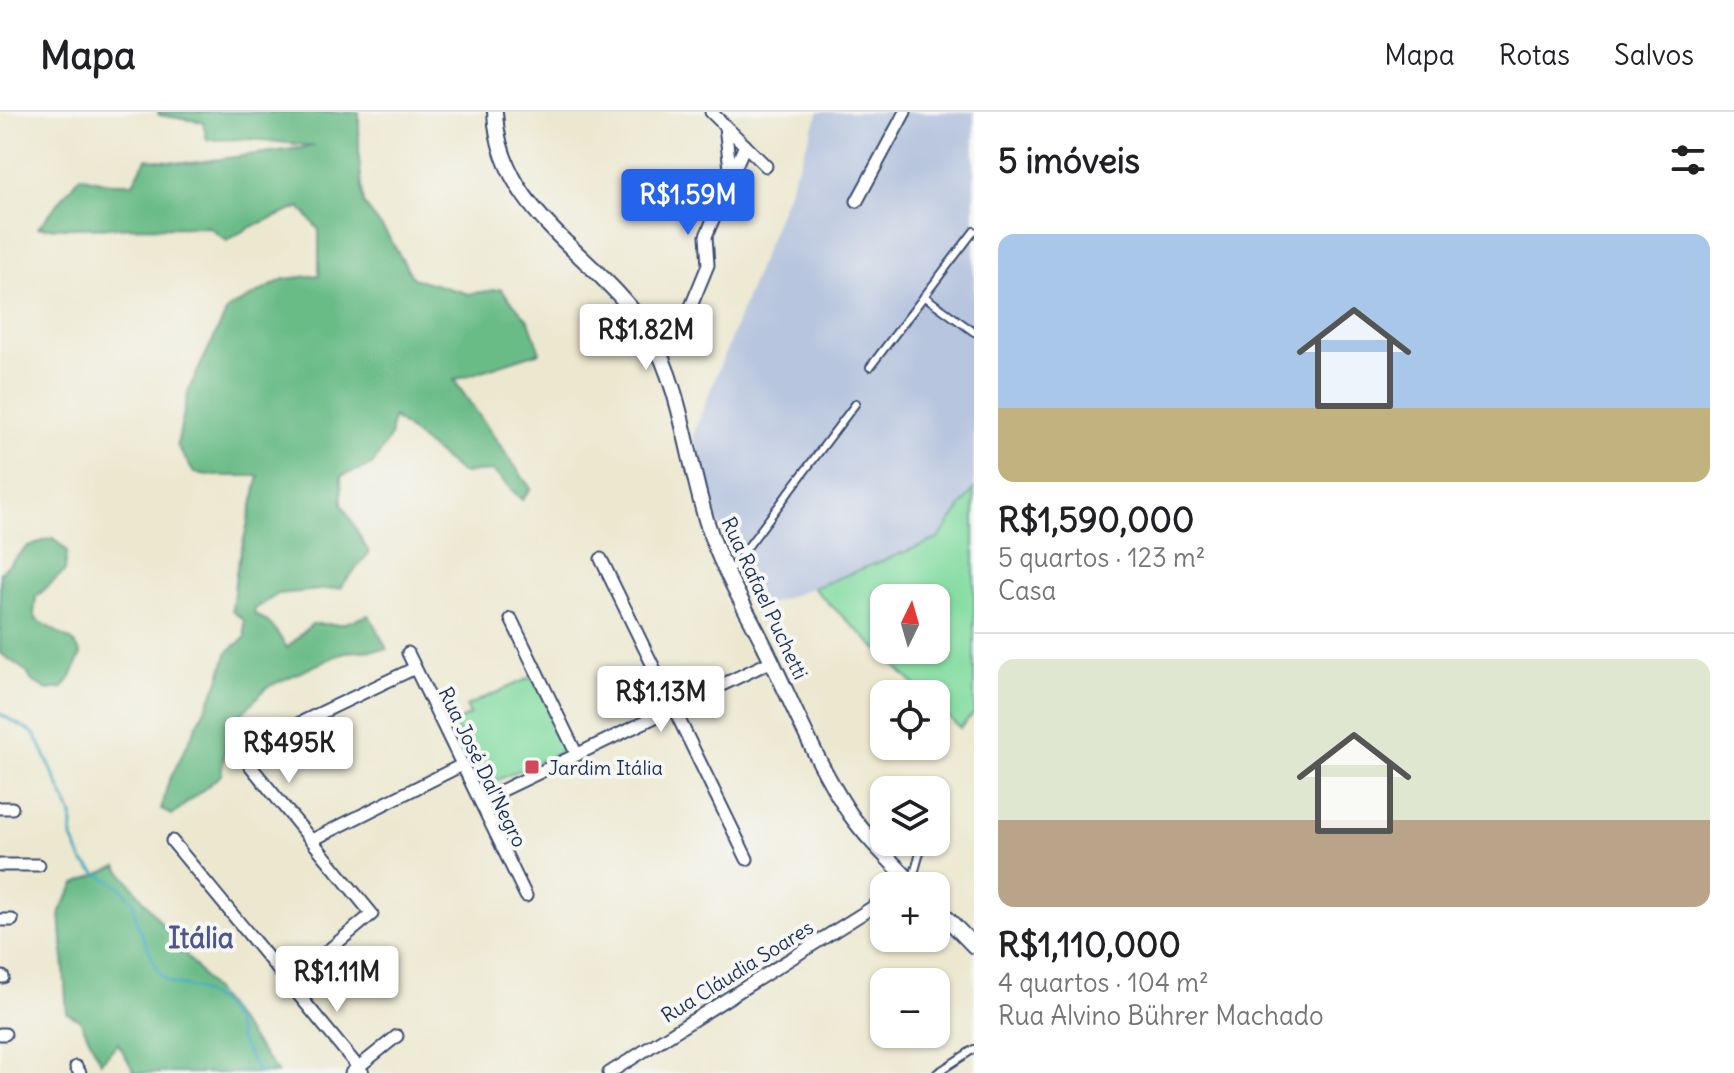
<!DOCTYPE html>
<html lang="pt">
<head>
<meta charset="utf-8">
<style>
	:root { --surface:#fff; --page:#f6f6f6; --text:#202124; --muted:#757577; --line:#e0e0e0; --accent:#2563eb }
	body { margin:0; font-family:Delius,sans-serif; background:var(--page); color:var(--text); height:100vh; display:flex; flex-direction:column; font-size:30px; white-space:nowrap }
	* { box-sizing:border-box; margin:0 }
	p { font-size:26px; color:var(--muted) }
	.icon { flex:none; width:44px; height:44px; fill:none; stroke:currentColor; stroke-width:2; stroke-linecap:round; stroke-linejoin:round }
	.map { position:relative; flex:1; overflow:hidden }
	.panel { display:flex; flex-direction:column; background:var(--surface); width:760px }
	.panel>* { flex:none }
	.needle { width:52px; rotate:5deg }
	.buttons { position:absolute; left:870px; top:472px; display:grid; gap:16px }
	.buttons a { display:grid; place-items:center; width:80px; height:80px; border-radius:16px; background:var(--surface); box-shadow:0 2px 6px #0004; font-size:40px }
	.price { position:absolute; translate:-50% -68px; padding:0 18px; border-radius:8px; background:#fff; color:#222; font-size:26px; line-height:52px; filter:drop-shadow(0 2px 4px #0008) }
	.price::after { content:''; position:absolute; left:50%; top:48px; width:24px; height:18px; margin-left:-12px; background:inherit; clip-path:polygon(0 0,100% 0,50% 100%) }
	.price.current { background:var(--accent); color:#fff }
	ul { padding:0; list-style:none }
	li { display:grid; align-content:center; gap:16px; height:424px; padding:0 24px }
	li+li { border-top:2px solid var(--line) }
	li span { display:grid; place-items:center; height:248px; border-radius:16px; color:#555 }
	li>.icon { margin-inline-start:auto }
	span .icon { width:144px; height:144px; fill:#fffc; stroke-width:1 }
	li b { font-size:34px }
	h2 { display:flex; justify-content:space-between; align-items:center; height:96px; padding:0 24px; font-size:34px }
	header { display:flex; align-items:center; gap:48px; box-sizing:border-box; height:112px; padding:0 40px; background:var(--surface); border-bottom:2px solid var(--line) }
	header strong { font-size:38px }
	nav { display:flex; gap:44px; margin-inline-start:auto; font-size:28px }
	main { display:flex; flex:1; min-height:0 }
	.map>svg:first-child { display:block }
	.industrial { fill:#b7c5de }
	.green { fill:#84dca1; stroke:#508680; stroke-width:2; fill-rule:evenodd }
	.forest { fill:#6bbc87; stroke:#437672; stroke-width:2 }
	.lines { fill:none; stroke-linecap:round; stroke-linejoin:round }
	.stream { stroke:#3fa9bf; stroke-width:3 }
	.service-casing { stroke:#3a4b6f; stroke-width:10 }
	.minor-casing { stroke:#3a4b6f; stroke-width:15 }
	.tertiary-casing { stroke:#3a4b6f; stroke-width:18 }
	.service { stroke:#fff; stroke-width:6 }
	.minor { stroke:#fff; stroke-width:11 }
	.tertiary { stroke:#fff; stroke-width:14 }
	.poi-dot { fill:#d1495b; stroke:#f6f6f2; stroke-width:3 }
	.labels { text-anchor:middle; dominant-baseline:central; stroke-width:8; stroke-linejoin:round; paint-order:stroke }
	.street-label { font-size:20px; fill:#1b2f5e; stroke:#f6f6f2 }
	.poi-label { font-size:20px; fill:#1b2f5e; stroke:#f6f6f2; text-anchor:start }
	.district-label { font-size:28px; font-weight:bold; fill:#4e568e; stroke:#f6f6f2 }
</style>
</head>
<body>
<header>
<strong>Mapa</strong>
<nav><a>Mapa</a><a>Rotas</a><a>Salvos</a></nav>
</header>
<main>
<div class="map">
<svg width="974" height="961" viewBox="0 0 974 961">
	<rect width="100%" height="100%" fill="#f6f6f2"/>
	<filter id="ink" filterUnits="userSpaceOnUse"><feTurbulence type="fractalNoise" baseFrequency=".0125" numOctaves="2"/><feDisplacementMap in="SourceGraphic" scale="16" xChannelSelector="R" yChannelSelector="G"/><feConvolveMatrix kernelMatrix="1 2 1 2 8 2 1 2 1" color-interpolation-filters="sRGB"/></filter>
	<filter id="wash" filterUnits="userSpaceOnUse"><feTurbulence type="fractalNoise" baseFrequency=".006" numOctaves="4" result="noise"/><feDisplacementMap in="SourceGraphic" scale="32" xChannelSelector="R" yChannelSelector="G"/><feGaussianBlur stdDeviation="1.8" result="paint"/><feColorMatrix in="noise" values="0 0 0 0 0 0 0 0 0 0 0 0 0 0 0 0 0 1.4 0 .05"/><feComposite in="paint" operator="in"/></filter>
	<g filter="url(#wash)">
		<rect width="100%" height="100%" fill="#ece8d0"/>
		<!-- industrial -->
		<path class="industrial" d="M819,0h155v376l-36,51 -178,69 -40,-79 -27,-94z"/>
		<!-- green -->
		<g class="green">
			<path d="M974,377v224l-14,15 -24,-23v-11h-12l-111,-106 125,-49zM884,486h52v52h-52z"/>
			<path d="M534,564l33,73 -85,38 -28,-64 16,-8 -4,-9z"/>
		</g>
		<!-- forest -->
		<g class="forest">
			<path d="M158,0h201v47l5,45 23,30 26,44 56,16 32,-5 28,32 11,31 -86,28 77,109 -9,11 -29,-29 -32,2 -68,-56 -3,20 -18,28 -31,11 1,28 27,49 -29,35 -62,6 -23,15 -1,5c16,6 24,19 33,34l25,-24h30l27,-9 18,34 -42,3 -78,35 -33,35 -7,16 -6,37 -49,40 -11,-5 7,-27 50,-100 10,-32 17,-13 -1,-18 -12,-9 4,-38 23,-97h-42l-23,-3 -17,-28 12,-56 39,-80 56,-30 35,-4v-45l-19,-23c-27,12 -49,17 -73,34l-18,-14 -171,1 42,-52 28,7h25l13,-24 45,4 124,-17 -63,-7 -45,1 -4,-18 -44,-7z"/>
			<path d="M53,426l14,13 -2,20 -29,26 -2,17 3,6 37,22 7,12 -10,23 -8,11 -15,2 -16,-9 -6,-10 -26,-18v-80l28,-27z"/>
			<path d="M117,754l161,207h-143l-17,-30 -17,19 -21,-42 -13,-7 -7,-102 15,-27z"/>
		</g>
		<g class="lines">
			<!-- stream -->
			<path class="stream" d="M0,602l32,18 5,6 35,77v23l11,24 13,11 25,14 12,15 4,21 22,50 11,10 27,6 21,12 16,20 6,19 19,33"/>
		</g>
	</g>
	<g filter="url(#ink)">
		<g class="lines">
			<defs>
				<g id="service">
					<path d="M924,184l50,36"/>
					<path d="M870,255l104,-136"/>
					<path d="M728,461l128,-170"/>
					<path d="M923,675v3"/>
					<path d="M912,769l11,-39"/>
					<path d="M937,961l37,-24"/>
				</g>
				<g id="minor">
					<path d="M711,0l55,54"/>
					<path d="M725,14l6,51"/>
					<path d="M857,89l48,-89"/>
					<path d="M653,229l29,-13 26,-63 -2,-29 39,-91"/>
					<path d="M601,447l146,300"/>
					<path d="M511,507l66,136"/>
					<path d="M408,541l118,243"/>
					<path d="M480,689l292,-140"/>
					<path d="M0,696h12"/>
					<path d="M312,728l150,-75"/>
					<path d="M172,729l191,232"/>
					<path d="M0,753h39"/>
					<path d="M0,808h12"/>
					<path d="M0,865h3"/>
					<path d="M289,871l83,-69 -133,-162 176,-84"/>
					<path d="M0,922h5"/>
					<path d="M76,955l4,6"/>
					<path d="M351,961l46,-37"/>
					<path d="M609,961l275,-173"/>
				</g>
				<g id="tertiary">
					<path d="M495,0c4,104 107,144 155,223 31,51 39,133 58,191 13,42 38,82 57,121 27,55 51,116 85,167 19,27 43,49 65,72"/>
					<path d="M936,795l38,39"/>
				</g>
			</defs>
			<!-- service casing -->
			<use href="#service" class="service-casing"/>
			<!-- minor casing -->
			<use href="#minor" class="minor-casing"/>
			<!-- tertiary casing -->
			<use href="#tertiary" class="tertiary-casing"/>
			<!-- service -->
			<use href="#service" class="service"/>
			<!-- minor -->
			<use href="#minor" class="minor"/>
			<!-- tertiary -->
			<use href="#tertiary" class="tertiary"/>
		</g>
	</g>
	<!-- markers -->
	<rect class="poi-dot" x="524" y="647" width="16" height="16" rx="4"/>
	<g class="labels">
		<!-- street labels -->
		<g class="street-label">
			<text transform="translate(765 486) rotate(65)">Rua Rafael Puchetti</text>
			<text transform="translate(483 655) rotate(64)">Rua José Dal'Negro</text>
			<text transform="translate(737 859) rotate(-32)">Rua Cláudia Soares</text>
		</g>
		<!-- poi labels -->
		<g class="poi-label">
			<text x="548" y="655">Jardim Itália</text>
		</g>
		<!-- district labels -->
		<g class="district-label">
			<text x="201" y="826">Itália</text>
		</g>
	</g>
</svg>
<div class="buttons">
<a><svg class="needle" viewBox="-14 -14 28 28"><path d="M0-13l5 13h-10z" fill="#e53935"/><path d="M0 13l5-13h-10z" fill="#757577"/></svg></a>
<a><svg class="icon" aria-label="locate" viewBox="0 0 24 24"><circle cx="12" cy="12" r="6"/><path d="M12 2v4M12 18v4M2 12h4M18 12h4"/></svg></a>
<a><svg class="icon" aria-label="layers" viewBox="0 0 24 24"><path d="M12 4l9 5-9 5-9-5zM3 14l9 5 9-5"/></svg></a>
<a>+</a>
<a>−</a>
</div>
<b class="price current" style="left:688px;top:125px">R$1.59M</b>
<b class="price" style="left:646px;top:260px">R$1.82M</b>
<b class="price" style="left:661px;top:622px">R$1.13M</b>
<b class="price" style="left:289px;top:673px">R$495K</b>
<b class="price" style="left:337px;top:902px">R$1.11M</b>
</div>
<section class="panel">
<h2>5 imóveis<svg class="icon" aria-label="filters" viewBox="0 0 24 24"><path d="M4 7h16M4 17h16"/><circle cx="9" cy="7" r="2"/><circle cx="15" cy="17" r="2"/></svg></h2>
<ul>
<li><span style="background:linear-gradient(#a9c7e8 70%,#c2b280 0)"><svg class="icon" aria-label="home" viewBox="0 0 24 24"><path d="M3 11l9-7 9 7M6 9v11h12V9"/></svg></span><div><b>R$1,590,000</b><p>5 quartos · 123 m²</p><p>Casa</p></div></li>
<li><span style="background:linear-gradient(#dfe7d0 65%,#b9a48a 0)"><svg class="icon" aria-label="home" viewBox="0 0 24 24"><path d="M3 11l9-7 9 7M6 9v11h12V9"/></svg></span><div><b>R$1,110,000</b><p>4 quartos · 104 m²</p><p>Rua Alvino Bührer Machado</p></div></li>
</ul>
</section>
</main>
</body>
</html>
